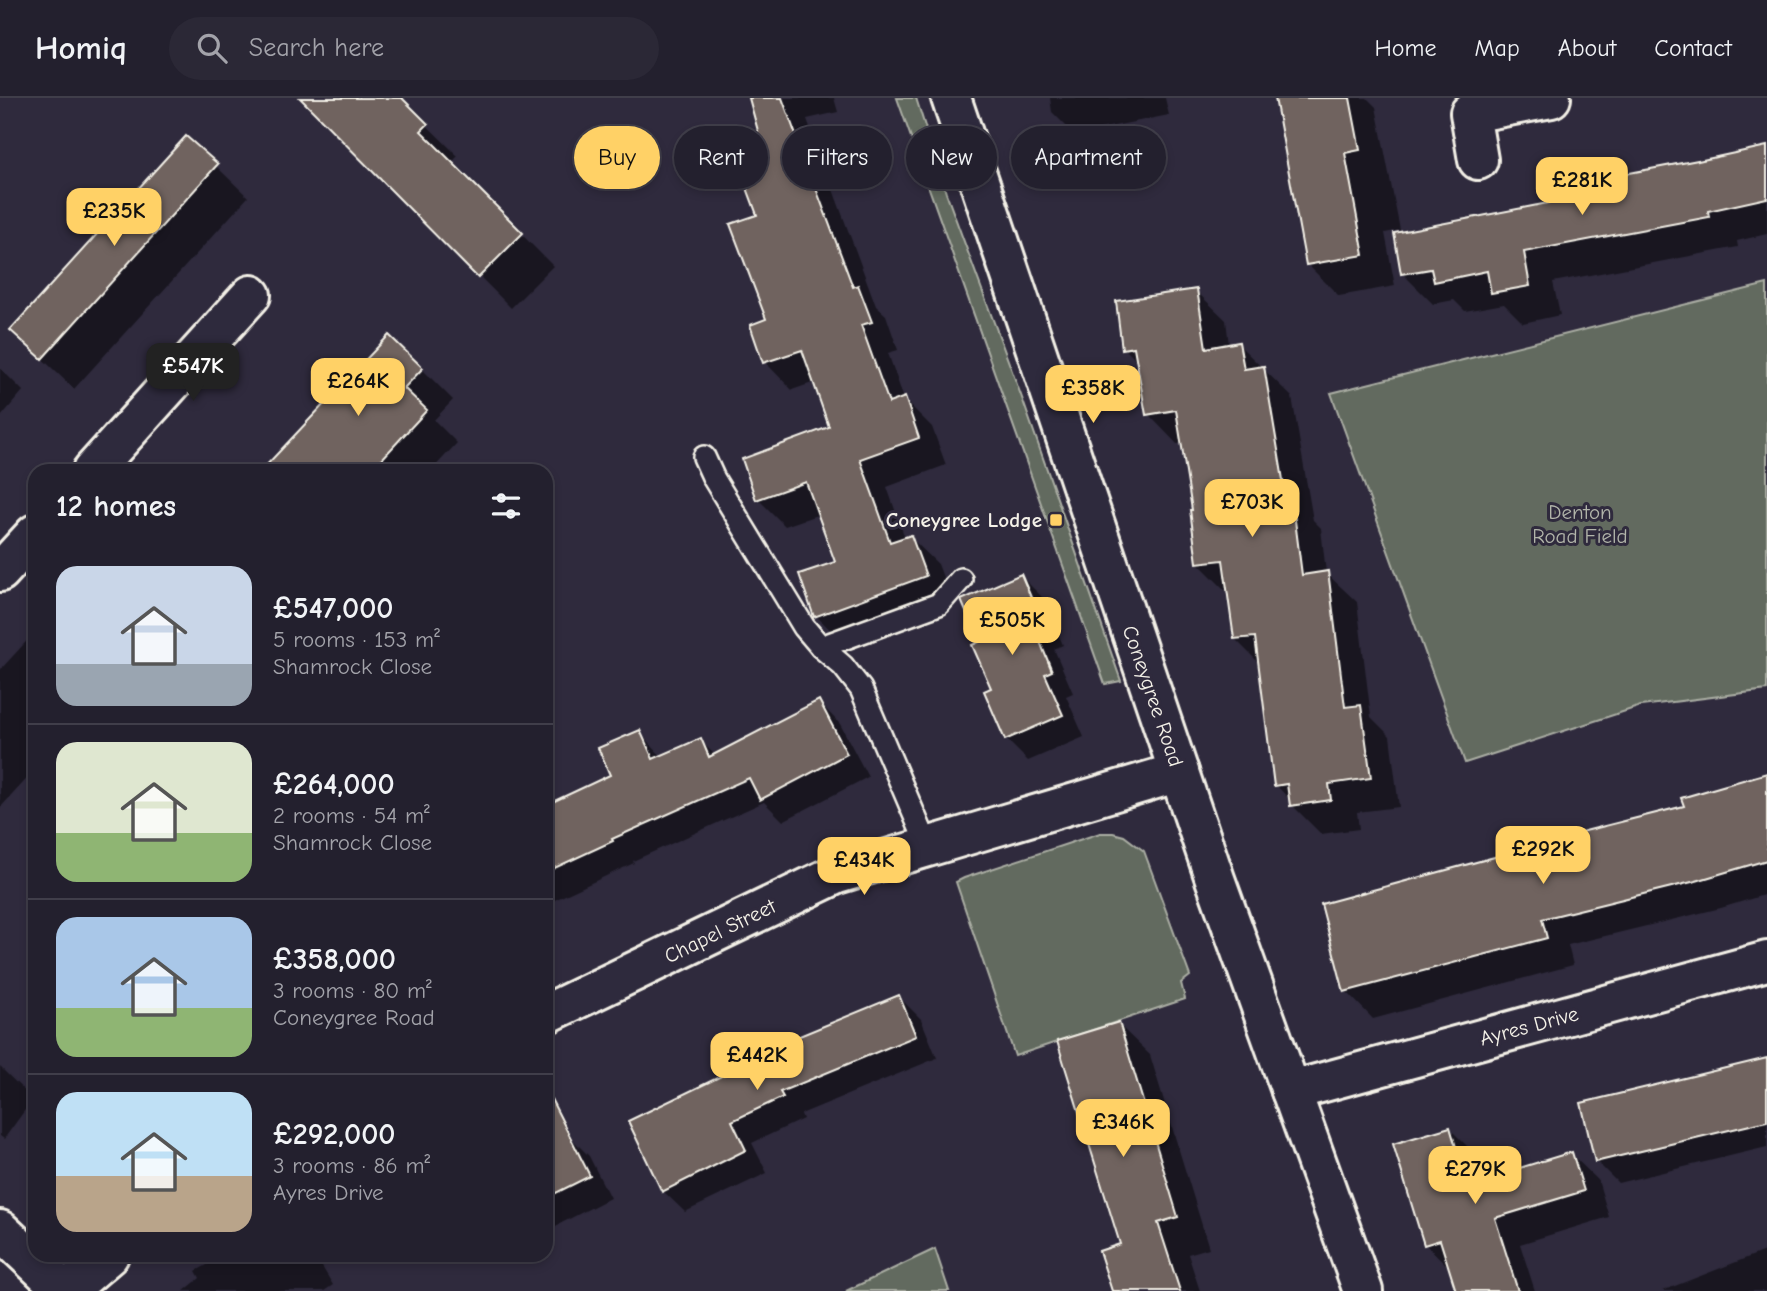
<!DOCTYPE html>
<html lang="en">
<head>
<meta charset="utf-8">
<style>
	:root { --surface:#23202e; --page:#2b2836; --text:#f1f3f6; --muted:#a3a3aa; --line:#403e4a; --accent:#ffd166 }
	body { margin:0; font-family:"Comic Neue",sans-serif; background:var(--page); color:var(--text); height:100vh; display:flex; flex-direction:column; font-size:26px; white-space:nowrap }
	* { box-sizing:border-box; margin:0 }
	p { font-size:23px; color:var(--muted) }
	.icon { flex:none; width:38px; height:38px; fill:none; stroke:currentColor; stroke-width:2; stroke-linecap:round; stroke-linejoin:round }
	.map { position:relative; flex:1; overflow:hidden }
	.side { position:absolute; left:28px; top:366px; width:525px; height:798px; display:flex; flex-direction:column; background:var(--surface); border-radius:21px; box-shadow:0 4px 10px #0003,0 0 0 2px var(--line) }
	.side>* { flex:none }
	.hud { position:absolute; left:574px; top:28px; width:665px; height:63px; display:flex; gap:14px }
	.price { position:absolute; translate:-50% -60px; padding:0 16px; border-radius:14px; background:var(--accent); color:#111; font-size:23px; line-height:46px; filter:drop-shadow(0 2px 4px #0008) }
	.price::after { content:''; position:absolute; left:50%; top:42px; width:21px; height:16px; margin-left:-10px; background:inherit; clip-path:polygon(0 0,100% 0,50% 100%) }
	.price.active { background:#222; color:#fff }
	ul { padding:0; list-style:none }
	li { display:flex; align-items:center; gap:21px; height:175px; padding:0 28px }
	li+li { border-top:2px solid var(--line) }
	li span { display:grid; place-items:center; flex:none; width:196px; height:140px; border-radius:21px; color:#555 }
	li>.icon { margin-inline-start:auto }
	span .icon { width:84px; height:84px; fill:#fffc; stroke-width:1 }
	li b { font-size:30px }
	h2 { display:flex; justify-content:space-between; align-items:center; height:84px; padding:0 28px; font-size:30px }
	.chip { padding:0 24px; border-radius:32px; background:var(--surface); box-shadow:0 4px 10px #0003,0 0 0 2px var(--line); font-size:24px; line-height:63px }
	.chip.active { background:var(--accent); color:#111 }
	header { display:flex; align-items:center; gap:42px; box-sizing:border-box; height:98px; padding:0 35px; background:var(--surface); border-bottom:2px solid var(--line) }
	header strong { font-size:33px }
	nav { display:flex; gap:38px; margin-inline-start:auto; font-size:24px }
	.search { width:490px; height:63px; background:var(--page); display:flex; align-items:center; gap:18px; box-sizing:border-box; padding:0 24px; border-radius:38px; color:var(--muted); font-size:26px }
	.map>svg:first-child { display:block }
	.green { fill:#626b5f; stroke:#abaea4; stroke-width:2 }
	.shadow { fill:#0007 }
	.building { fill:#70635f; stroke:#f4f1e8; stroke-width:2 }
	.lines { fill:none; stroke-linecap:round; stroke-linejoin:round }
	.service-casing { stroke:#f4f1e8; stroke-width:26 }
	.minor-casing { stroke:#f4f1e8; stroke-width:44 }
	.tertiary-casing { stroke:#f4f1e8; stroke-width:44 }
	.service { stroke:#2f2a3d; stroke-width:21 }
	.minor { stroke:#2f2a3d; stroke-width:38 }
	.tertiary { stroke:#2f2a3d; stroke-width:38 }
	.poi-dot { fill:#ffd166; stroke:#2f2a3d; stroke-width:2.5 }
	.labels { text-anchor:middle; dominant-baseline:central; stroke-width:6; stroke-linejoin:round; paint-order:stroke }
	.park-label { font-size:21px; fill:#b2b5aa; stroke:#2f2a3d }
	.poi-label { font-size:21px; font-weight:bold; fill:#f4f1e8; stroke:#2f2a3d; text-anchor:end }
	.street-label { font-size:21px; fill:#f4f1e8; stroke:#2f2a3d }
</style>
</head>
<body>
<header>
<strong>Homiq</strong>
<div class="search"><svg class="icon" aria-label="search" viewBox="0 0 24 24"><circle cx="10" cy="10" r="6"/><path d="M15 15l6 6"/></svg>Search here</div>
<nav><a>Home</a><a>Map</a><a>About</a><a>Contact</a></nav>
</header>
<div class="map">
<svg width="1767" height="1193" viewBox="0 0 1767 1193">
	<rect width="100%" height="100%" fill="#2f2a3d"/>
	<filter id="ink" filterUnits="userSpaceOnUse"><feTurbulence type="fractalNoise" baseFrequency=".0143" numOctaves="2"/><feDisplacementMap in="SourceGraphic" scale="14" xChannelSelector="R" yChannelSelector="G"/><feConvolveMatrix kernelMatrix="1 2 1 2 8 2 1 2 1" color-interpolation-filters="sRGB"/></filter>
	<g filter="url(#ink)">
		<!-- green -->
		<g class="green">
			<path d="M897,0h19l30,95 76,205 99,283 -16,3z"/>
			<path d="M1767,186v406l-126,16 -176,57 -134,-370z"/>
			<path d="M1100,735h13l11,3 20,15 46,125 -9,7 4,16 -170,57 -59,-174 8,-4z"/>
			<path d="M935,1151l14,42h-103z"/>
		</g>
		<!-- shadow -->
		<g class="shadow">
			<path d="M302,0h97l59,58 -7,7 102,103 -42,42z"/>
			<path d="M751,0h83l4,14 -31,7 69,187 10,9 12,35 -10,3 16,46 28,28 14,38 -59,22 18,51 5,-1 28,27 15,40 -109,39 -28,-27 21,-53 -17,-49 -35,12 -27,-27 73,-71 -16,-46 -23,8 -27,-28 3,-42 -9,-104 1,-84z"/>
			<path d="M1050,0h115l4,17 -95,19 -22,-22z"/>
			<path d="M1314,0h53l9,9 24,123 -15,3 10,53 -56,10 -32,-32z"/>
			<path d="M187,40l61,59 -174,192 -62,-59z"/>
			<path d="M1767,50v86l-30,7 1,6 -185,35 7,33 -37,8 -19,-19 -39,7 -11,-11 -21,4 -30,-30 147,-69z"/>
			<path d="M1196,193l30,29 3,25 9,-1 54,53 21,123 8,8 5,45 31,29 14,115 19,19 9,71 -42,5 2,17 -38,5 -29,-29 -1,-4 -15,-16 -16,-121 -25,-25 -8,-47 -29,-29 -4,-52 -11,-68 -6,1 -29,-30 -10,-52 -14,-14z"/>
			<path d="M0,270l23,23 -23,27z"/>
			<path d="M422,271l31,31 -19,20 23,23 -26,28h-168z"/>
			<path d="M1021,478l22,22 20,47 -9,4 19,44 -7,3 18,41 -56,24 -22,-22 -25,-96z"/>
			<path d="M35,534v138l-35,38v-138z"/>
			<path d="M819,604l21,22 28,53 -85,44 -19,-19 -131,59 1,2 -88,41v-97l66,-31 27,-44 23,25 38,-17 16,16z"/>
			<path d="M1767,677v119l-46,14 -153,37 5,20 -200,54 -27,-28 340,-184z"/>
			<path d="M899,899l22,22 16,39 -136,56 2,5 -51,24 15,30 -82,39 -22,-21 -33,-69z"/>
			<path d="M1118,926l32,31 59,193 -21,6 12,37h-86l8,-46z"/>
			<path d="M1767,961v88l-149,36 -22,-22z"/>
			<path d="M0,969l33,32 -29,40 -4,-3z"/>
			<path d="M1450,1031l26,26 8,26 87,-27 27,26 11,37 -89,27 15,47h-78l-6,-22 -26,-25z"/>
			<path d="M567,1036l22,22 21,42 -64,33v-86z"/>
			<path d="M1767,1152v41h-105z"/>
			<path d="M225,1157h90l18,30 -9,6h-140l16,-13 -4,-7z"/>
		</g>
		<!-- building -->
		<g class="building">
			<path d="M300,0h102l26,26 -7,7 102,102 -45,45z"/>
			<path d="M749,0h33l71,189 5,-2 14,37 -11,3 28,78 16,-6 14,41 -59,21 30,83 21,-7 15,41 -112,41 -15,-43 36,-12 -29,-80 -50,18 -14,-41 87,-32 -27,-77 -39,13 -13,-38 16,-6 -36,-95 27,-9 -27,-73 28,-11z"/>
			<path d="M1275,0h75l10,52 -15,3 19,102 -58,10z"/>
			<path d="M186,38l32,28 -176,195 -32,-29z"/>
			<path d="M1767,48v52l-59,13 1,6 -185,35 6,34 -39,7 -4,-22 -53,11 -3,-13 -30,5 -7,-41 154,-30 -3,-14 153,-29v1z"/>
			<path d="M1197,191l9,59 33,-6 5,27 20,-3 22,132 6,-1 10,78 26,-4 17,136 16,-2 10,73 -42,6 2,16 -41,6 -3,-22 -13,2 -19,-149 -21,2 -11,-79 -26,3 -7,-53h2l-16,-100 -30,5 -12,-68 -12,2 -6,-48z"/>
			<path d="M389,237l34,33 -19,20 23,22 -56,61h-110z"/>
			<path d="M1021,476l21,49 -8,4 18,44 -7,3 18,41 -58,25 -21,-49 7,-3 -19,-43 7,-3 -18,-42z"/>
			<path d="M819,602l28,54 -87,46 -11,-22 -137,61 1,2 -67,31v-67l64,-30 -12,-27 42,-18 13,29 48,-21 8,19z"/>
			<path d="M1767,675v87l-71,21 -154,38 5,19 -203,54 -23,-88 244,-66v-2l119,-30 -3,-8z"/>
			<path d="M899,897l17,41 -136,56 3,5 -51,24 14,29 -84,42 -34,-71 170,-82 -1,-2z"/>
			<path d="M1119,924l59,195 -20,6 22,68h-68l-13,-40 21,-7 -63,-203z"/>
			<path d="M1767,960v63l-172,41 -14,-59z"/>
			<path d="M546,991l44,87 -44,22z"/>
			<path d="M1450,1029l17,57 105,-32 12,39 -89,27 23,73h-62l-16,-51 -16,5 -31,-101z"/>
		</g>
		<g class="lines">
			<defs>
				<g id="service">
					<path d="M704,359l10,22 90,148 17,20 22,19 18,23 67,158"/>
					<path d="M821,549l118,-43 22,-25"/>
				</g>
				<g id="minor">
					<path d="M1478,62l-8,-47 81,-15"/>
					<path d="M92,373l159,-176"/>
					<path d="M0,474l35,-38"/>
					<path d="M546,916l291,-140 342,-102"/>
					<path d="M1291,993l476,-130"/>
					<path d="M0,1132l65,61"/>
					<path d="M67,1193l42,-36"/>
				</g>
				<path id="tertiary" d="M951,0l264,781 148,412"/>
			</defs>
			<!-- service casing -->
			<use href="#service" class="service-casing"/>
			<!-- minor casing -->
			<use href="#minor" class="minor-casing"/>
			<!-- tertiary casing -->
			<use href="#tertiary" class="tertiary-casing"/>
			<!-- service -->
			<use href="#service" class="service"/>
			<!-- minor -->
			<use href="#minor" class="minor"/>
			<!-- tertiary -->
			<use href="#tertiary" class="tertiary"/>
		</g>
	</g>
	<!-- markers -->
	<rect class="poi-dot" x="1049" y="415" width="14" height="14" rx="3.5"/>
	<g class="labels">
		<!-- park labels -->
		<g class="park-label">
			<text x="1580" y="414">Denton<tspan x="1580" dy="24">Road Field</tspan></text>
		</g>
		<!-- poi labels -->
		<g class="poi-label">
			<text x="1042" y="422">Coneygree Lodge</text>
		</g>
		<!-- street labels -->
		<g class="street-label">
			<text transform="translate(1153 598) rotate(71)">Coneygree Road</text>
			<text transform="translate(720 833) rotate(-26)">Chapel Street</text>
			<text transform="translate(1529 928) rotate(-15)">Ayres Drive</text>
		</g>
	</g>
</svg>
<b class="price" style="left:1582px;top:119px">£281K</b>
<b class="price" style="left:114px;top:150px">£235K</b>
<b class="price active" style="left:193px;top:305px">£547K</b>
<b class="price" style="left:358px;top:320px">£264K</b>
<b class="price" style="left:1093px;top:327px">£358K</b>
<b class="price" style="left:1252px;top:441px">£703K</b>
<b class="price" style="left:1012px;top:559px">£505K</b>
<b class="price" style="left:1543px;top:788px">£292K</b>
<b class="price" style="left:864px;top:799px">£434K</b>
<b class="price" style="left:757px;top:994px">£442K</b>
<b class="price" style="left:1123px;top:1061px">£346K</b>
<b class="price" style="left:1475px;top:1108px">£279K</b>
<div class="hud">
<a class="chip active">Buy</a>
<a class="chip">Rent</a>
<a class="chip">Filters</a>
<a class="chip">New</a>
<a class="chip">Apartment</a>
</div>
<section class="side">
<h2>12 homes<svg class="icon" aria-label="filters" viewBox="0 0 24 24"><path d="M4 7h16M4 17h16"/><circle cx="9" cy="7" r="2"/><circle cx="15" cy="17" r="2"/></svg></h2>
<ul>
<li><span style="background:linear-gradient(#c9d6e8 70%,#9aa5b1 0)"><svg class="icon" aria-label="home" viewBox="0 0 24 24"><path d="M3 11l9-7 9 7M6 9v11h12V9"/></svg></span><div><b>£547,000</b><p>5 rooms · 153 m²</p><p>Shamrock Close</p></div></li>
<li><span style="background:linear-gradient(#dfe7d0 65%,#8fb573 0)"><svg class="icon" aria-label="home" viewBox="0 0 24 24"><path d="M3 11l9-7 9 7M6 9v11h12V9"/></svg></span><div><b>£264,000</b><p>2 rooms · 54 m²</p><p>Shamrock Close</p></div></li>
<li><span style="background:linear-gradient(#a9c7e8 65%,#8fb573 0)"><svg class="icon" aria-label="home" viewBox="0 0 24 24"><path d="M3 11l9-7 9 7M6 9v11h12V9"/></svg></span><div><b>£358,000</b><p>3 rooms · 80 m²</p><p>Coneygree Road</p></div></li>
<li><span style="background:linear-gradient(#bfe0f5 60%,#b9a48a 0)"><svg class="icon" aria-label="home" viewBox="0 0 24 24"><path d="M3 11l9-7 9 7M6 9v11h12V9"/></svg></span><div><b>£292,000</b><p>3 rooms · 86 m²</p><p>Ayres Drive</p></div></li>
</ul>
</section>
</div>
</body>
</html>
